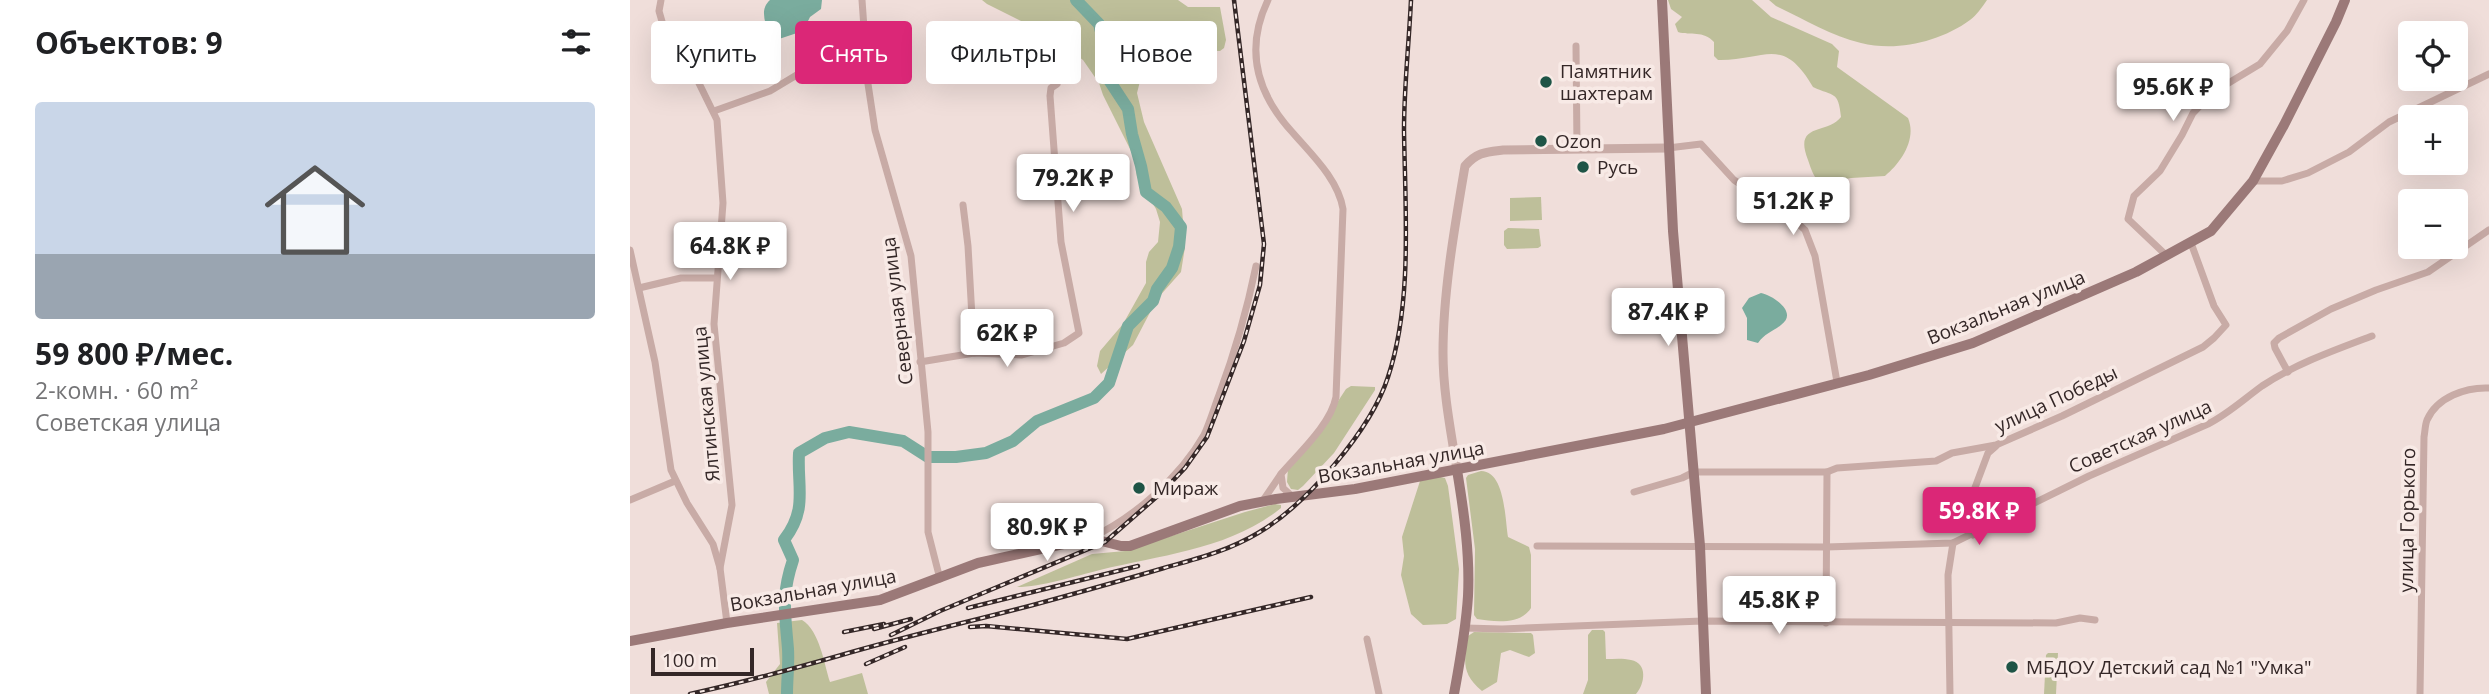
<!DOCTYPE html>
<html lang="ru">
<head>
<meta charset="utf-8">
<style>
	:root { --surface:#fff; --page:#f6f6f6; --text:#202124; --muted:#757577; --line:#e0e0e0; --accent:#db2777 }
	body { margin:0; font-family:"Open Sans",sans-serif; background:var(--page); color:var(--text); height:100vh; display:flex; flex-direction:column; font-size:26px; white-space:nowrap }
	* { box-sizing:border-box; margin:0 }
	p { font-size:23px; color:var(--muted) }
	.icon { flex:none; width:38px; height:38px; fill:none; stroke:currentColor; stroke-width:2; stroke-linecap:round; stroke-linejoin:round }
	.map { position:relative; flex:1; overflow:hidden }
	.drawer { display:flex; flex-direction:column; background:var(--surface); width:630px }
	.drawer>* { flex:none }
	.guide { position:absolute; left:21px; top:21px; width:665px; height:63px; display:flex; gap:14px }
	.fabs { position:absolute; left:1768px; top:21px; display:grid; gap:14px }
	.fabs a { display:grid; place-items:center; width:70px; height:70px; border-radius:7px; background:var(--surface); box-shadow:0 7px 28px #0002; font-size:35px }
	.scale { position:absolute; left:21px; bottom:18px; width:103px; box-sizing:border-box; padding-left:7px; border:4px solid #342727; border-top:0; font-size:19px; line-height:24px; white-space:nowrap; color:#342727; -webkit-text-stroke:5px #f8eae6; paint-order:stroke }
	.price { position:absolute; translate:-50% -60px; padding:0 16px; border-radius:7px; background:#fff; color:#222; font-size:23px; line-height:46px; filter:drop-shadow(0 2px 4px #0008) }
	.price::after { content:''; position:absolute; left:50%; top:42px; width:21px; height:16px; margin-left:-10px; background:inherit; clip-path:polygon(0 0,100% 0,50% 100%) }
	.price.selected { background:var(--accent); color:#fff }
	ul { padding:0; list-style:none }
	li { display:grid; align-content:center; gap:14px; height:371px; padding:0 35px }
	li+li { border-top:2px solid var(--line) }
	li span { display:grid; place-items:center; height:217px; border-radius:7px; color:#555 }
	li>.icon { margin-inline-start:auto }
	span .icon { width:126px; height:126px; fill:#fffc; stroke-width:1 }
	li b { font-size:30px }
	h2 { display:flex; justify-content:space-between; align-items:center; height:84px; padding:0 35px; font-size:30px }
	.pill { padding:0 24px; border-radius:7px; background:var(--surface); box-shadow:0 7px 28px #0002; font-size:24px; line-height:63px }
	.pill.selected { background:var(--accent); color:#fff }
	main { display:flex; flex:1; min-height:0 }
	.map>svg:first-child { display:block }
	.green { fill:#bebf9a }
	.water { fill:#7aac9e }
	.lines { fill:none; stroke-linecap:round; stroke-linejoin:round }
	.river { stroke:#7aac9e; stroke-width:12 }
	.minor { stroke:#c8aba6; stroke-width:7 }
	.tertiary { stroke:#c8aba6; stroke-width:9 }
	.secondary { stroke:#9b7978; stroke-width:10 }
	.rail-casing { stroke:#342727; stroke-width:4.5 }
	.rail { stroke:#f8eae6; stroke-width:2; stroke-dasharray:5; stroke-linecap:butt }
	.poi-dot { fill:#1e5446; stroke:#f8eae6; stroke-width:2.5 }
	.labels { text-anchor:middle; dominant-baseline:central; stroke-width:7; stroke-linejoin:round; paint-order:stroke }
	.poi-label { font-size:19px; fill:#342727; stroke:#f8eae6; text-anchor:start }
	.street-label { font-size:19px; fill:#342727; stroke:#f8eae6 }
</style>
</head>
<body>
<main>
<section class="drawer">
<h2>Объектов: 9<svg class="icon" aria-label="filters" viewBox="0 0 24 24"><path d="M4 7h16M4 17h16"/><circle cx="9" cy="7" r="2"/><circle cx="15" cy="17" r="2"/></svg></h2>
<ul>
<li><span style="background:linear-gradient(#c9d6e8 70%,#9aa5b1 0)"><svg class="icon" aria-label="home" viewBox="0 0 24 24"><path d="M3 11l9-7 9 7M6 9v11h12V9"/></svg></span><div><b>59 800 ₽/мес.</b><p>2-комн. · 60 m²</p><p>Советская улица</p></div></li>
</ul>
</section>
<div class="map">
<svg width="1859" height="694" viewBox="0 0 1859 694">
	<rect width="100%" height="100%" fill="#f0deda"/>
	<!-- green -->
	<g class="green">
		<path d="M352,0h196l10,7h32l6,33 -2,8 -4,3 -72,-1 -11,43 7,29 38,87 3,38 -4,25 -24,27 -24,46 -32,29 -4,-8 3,-15 23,-27 23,-41v-21l3,-10 9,-10 2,-20 -4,-13 -19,-32 -2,-18 -32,-64 -4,-12 -16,-23 -32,-24 -64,-32z"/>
		<path d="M1038,0h84l19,17 61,27 7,7 -2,16 71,51c9,21 -7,45 -23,58l-34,2 -30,6c-7,-6 -10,-15 -13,-24 -15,-38 19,-25 33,-43 -3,-27 -7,-20 -28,-30 -31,-53 -48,-26 -95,-27l-4,-4v-14c-11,-12 -23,-6 -36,-10l-3,-8 7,-7 -11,-8z"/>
		<path d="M1139,0h218c-5,7 -10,15 -17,20 -30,22 -74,32 -109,23 -30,-7 -57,-24 -85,-37z"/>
		<path d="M911,197l1,23 -32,1v-23z"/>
		<path d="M878,228l31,1 2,17 -3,2 -31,1 -3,-4v-14z"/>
		<path d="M721,386l24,1v3l-41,63 -31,33 -5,4 -7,-1 -4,-7 1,-14 33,-41 25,-38z"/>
		<path d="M851,471c24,0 24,48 27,66l21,10 2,8v53c-11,17 -36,14 -54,11l-3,-4 1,-66 -9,-71 2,-3z"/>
		<path d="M810,477l5,1 3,8 11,83 -3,50 -9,5 -24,1 -12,-11 -10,-39 3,-19 -2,-19 18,-56z"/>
		<path d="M645,504l6,1v3c-50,41 -119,47 -181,62 -24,6 -59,17 -83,17l75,-33 33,-3 120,-39z"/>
		<path d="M172,620c18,11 22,44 28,62l32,-9 6,21h-99l-3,-12 14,-18 -3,-41z"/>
		<path d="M962,630h11l2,2 1,27c8,0 17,-1 25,1 17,3 14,24 5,34h-53l5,-14v-45z"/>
		<path d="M844,632l57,1 2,2 2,18 -6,4 -19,-7 -9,3 -4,29 -15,9c-21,-18 -18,-30 -14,-55z"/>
		<path d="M1418,653h10l-2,41h-12l2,-39z"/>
	</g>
	<!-- water -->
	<g class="water">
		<path d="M140,0h52l-1,9 -11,8 -7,14 -24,8 -11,-5c-2,-12 -9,-24 2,-34z"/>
		<path d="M1131,293c11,2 38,19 20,32 -9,7 -16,8 -23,18l-11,-3v-22l-5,-10 7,-10z"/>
	</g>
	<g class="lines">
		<!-- river -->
		<path class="river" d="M157,694c0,-15 2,-30 1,-45 -3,-37 -7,-53 5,-89l-9,-20c24,-31 13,-52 15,-87l26,-15 24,-6 54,9 25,16h28l30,-4 27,-12 24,-20 57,-23 15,-15 19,-57 25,-25 4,-12 15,-21 7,-21 2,-20 -15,-20 -20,-15 -5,-26 -9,-32 -4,-25 -21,-32 -2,-30 -6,-23 -23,-24"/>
		<!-- minor -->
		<g class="minor">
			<path d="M31,0l-2,11 4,14 30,46 24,49 6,83 -9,121 18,181 -12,63"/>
			<path d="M232,0l6,84 7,46 36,126 17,176v100l12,47"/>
			<path d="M638,0c-24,50 -11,94 25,133 19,22 45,46 50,76l-7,188c-5,27 -37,56 -55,77l2,14 10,9"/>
			<path d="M946,46l1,102"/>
			<path d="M84,111l56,-20 45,-27 50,-10"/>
			<path d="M1038,148l33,-4 33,36 58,38 13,12 10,26 22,126"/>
			<path d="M1623,181h29l26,-8 41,-21 40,-30 100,-48"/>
			<path d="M333,205l5,41 6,107"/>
			<path d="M0,250l25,112 16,108 16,33 26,41 7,24 7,55"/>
			<path d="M1537,256l-39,-37 6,-23 26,-25 22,-36 11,-22 19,-20 48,-29 27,-33 17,-31"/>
			<path d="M9,288l42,-10h35"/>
			<path d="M290,362l54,-9 48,2 42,-12 15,-10 -18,-91 -11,-146 1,-8 6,-4"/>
			<path d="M1658,372l-13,-24 -1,-5 5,-5 52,-29 45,-19 52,-18 61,-42"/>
			<path d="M1004,492l48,-14 12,-6h133l10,-4 99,-7 16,-8 44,-8 66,-29 141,-69 11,-9 12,-13 -12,-19 -23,-63"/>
			<path d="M0,500l45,-19"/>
			<path d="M632,502l19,-28"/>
			<path d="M1343,535l-7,-17 1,-9 21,-56 8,-7"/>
			<path d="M460,538c43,-19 91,-62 114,-103 6,-13 10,-27 15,-40 16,-43 28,-85 37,-129"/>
			<path d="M907,546l289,1 127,-4 136,-67 119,-52c20,-10 36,-25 54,-38 33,-22 73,-36 110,-50"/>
			<path d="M1196,623l1,-151"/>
			<path d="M835,628l37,1 200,-8 354,2 24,-5 15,2"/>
			<path d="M737,639l12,55"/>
			<path d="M1320,694l-2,-119 5,-32"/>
			<path d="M1790,694l4,-257c1,-5 1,-12 3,-17 10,-23 39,-33 62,-32"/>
		</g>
		<!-- tertiary -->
		<path class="tertiary" d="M827,470c-6,-38 -14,-78 -14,-117 0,-61 12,-128 22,-187 12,-14 21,-14 38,-16l165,-2"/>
		<!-- secondary -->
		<g class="secondary">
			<path d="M1032,0l11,231 27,315 6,148"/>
			<path d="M0,641l97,-18 153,-23 98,-37 112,-25 31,8h9l110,-40 36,-7 79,-10 309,-60 205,-54 104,-32 163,-71 75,-41 42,-50 31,-56 52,-103 9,-22"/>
			<path d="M824,694c6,-33 12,-65 14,-98 2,-42 -4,-84 -11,-126"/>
		</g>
		<defs>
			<g id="rail">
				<path d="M338,608l170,-42"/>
				<path d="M340,627l16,-1 141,13 184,-42"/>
				<path d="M244,629l37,-10"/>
				<path d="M214,632l40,-8"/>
				<path d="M261,635l49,-24 165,-69 56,-49 24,-25 22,-31 37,-96 16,-56 4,-41 -30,-244"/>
				<path d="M236,664l39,-17"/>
				<path d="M60,694c50,-11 99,-24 148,-38 65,-19 130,-34 195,-51 44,-12 87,-24 131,-37 32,-9 64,-17 94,-35 48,-28 113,-103 130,-156 25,-75 17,-169 16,-247 0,-43 5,-87 7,-130"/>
			</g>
		</defs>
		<!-- rail casing -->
		<use href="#rail" class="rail-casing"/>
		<!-- rail -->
		<use href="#rail" class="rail"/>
	</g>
	<!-- markers -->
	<g class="poi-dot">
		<circle cx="916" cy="82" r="7"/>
		<circle cx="911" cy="141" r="7"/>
		<circle cx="953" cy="167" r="7"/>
		<circle cx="509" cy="488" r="7"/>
		<circle cx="1382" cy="667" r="7"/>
	</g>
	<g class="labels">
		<!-- poi labels -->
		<g class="poi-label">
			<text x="930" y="71">Памятник<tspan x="930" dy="22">шахтерам</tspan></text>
			<text x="925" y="141">Ozon</text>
			<text x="967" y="167">Русь</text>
			<text x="523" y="488">Мираж</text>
			<text x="1396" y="667">МБДОУ Детский сад №1 "Умка"</text>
		</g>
		<!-- street labels -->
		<g class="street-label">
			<text transform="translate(1376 307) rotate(-22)">Вокзальная улица</text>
			<text transform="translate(267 311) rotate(-97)">Северная улица</text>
			<text transform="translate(1426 399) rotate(-25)">улица Победы</text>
			<text transform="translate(76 404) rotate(-95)">Ялтинская улица</text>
			<text transform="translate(1510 436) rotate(-24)">Советская улица</text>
			<text transform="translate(771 462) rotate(-10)">Вокзальная улица</text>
			<text transform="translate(1777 520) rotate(-89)">улица Горького</text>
			<text transform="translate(183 590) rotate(-10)">Вокзальная улица</text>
		</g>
	</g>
</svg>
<div class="fabs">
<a><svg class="icon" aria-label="locate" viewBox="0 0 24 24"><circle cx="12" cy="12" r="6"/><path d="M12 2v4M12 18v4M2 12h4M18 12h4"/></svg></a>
<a>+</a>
<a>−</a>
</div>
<div class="scale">100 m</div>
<b class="price" style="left:1543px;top:123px">95.6K ₽</b>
<b class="price" style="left:443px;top:214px">79.2K ₽</b>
<b class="price" style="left:1163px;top:237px">51.2K ₽</b>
<b class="price" style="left:100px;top:282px">64.8K ₽</b>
<b class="price" style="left:1038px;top:348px">87.4K ₽</b>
<b class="price" style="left:377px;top:369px">62K ₽</b>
<b class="price selected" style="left:1349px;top:547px">59.8K ₽</b>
<b class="price" style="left:417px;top:563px">80.9K ₽</b>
<b class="price" style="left:1149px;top:636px">45.8K ₽</b>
<div class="guide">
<a class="pill">Купить</a>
<a class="pill selected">Снять</a>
<a class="pill">Фильтры</a>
<a class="pill">Новое</a>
</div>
</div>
</main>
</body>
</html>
